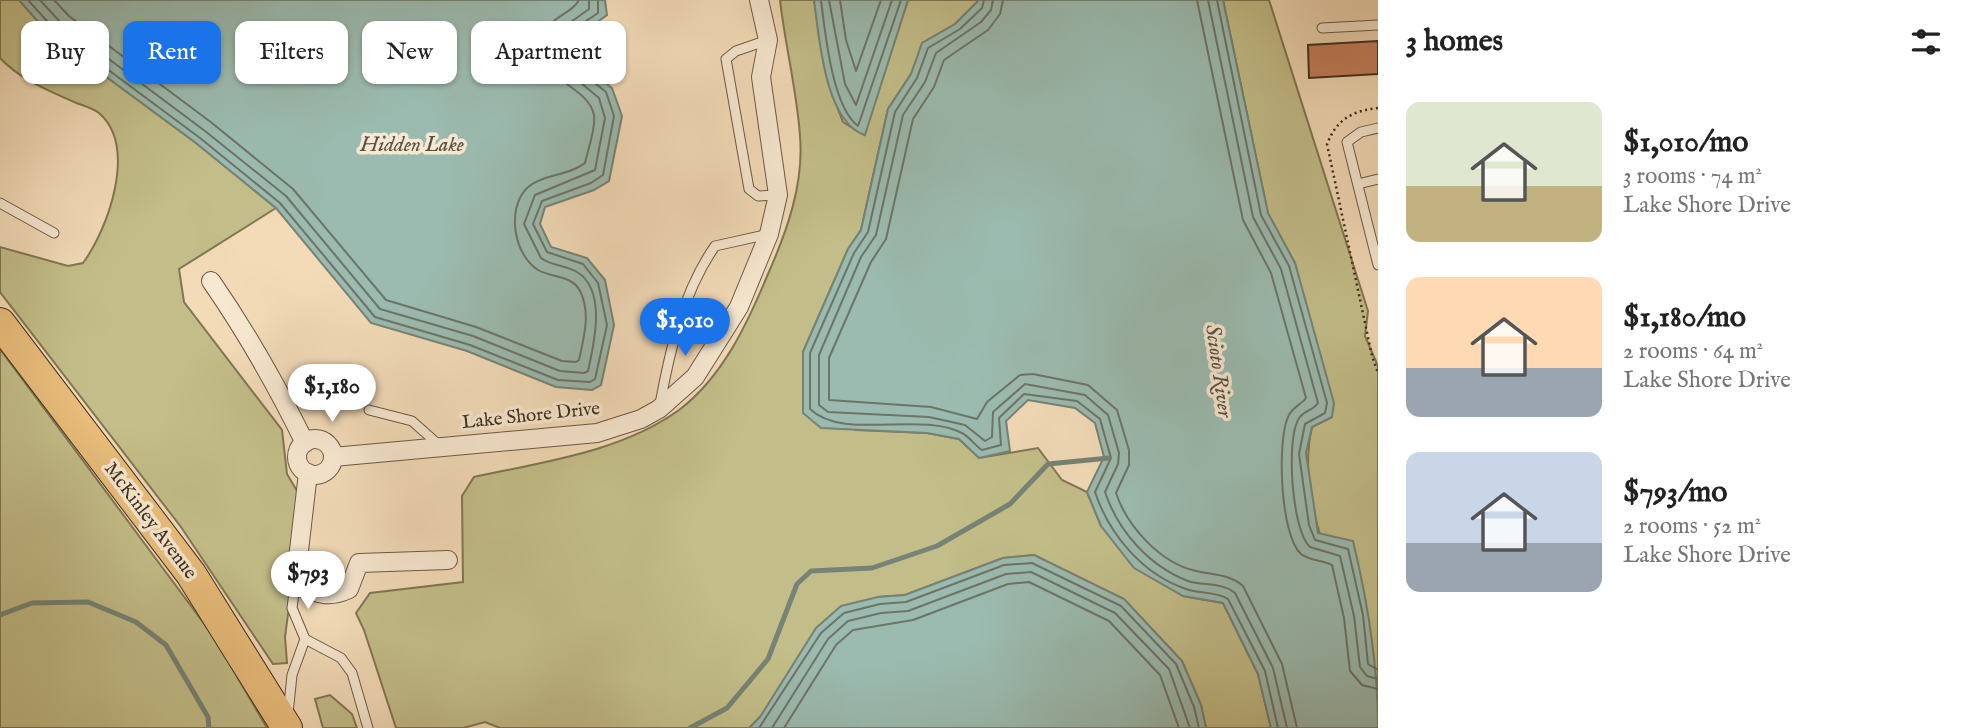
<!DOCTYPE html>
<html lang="en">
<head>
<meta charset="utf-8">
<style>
	:root { --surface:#fff; --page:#f6f6f6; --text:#222; --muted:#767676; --accent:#1a73e8 }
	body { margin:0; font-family:"IM FELL English",serif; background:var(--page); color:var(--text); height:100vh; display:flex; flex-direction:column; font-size:26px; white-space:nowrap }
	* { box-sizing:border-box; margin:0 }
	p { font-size:23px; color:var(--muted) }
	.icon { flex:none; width:38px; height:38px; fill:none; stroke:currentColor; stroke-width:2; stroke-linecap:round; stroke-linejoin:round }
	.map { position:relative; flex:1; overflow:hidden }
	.panel { display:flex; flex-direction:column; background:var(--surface); width:595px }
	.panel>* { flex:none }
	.guide { position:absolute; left:21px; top:21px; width:665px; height:63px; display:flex; gap:14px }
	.price { position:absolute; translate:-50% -60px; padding:0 16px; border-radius:24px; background:#fff; color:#222; font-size:23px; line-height:46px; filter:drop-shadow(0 2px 4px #0008) }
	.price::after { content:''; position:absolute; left:50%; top:42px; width:21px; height:16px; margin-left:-10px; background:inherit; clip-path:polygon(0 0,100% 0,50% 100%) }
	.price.on { background:var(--accent); color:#fff }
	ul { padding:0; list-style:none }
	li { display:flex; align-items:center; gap:21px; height:175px; padding:0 28px }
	li span { display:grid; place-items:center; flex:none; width:196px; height:140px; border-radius:14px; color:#555 }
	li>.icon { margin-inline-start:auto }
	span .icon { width:84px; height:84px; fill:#fffc; stroke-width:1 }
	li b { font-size:30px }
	h2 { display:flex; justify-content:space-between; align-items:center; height:84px; padding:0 28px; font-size:30px }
	.chip { padding:0 24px; border-radius:14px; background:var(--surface); box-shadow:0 2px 5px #0004; font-size:24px; line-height:63px }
	.chip.on { background:var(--accent); color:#fff }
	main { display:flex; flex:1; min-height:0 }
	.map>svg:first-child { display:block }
	.green { fill:#c3be89; stroke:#817654; stroke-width:2 }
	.water { fill:#9bbbb0; stroke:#768376; stroke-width:2 }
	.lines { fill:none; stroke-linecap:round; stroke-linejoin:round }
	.shore { stroke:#6d7468; stroke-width:2 }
	.stream { stroke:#768376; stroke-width:5 }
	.building { fill:#c7805d; stroke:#3f2e1f; stroke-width:2 }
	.lane-casing { stroke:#6c5945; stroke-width:11 }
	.street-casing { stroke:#6c5945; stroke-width:20 }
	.primary-casing { stroke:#3f2e1f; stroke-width:32 }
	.path { stroke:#3f2e1f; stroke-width:2.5; stroke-dasharray:2 3.5; stroke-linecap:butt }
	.lane { stroke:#f7e8d1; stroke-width:9 }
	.street { stroke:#f7e8d1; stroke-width:18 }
	.primary { stroke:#eabe7c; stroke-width:30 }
	.labels { text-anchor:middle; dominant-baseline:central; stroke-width:7; stroke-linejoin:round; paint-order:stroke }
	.street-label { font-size:19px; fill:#3f2e1f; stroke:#f7e8d1 }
	.water-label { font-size:21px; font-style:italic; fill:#565143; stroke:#f7e8d1 }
</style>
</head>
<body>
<main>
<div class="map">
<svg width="1378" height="728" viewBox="0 0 1378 728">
	<rect width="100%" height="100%" fill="#f3dbb8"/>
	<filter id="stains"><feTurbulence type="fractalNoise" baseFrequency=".00286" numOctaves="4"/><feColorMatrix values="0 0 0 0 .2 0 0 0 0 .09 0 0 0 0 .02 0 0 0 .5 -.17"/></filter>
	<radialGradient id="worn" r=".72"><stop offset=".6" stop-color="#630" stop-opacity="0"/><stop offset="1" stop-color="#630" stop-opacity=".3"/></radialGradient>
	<!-- green -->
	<g class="green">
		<path d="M0,0h19l32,36 145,107 80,65 -97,61 5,33 98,128 5,44 16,27 -18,136 2,26 -14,1 -92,-137 -181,-235v-45l68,19 15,-3c25,-34 55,-116 16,-150 -6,-5 -18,-8 -25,-11 -28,-13 -53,-22 -74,-44z"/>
		<path d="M780,0h34l16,89 13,33 21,13 44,-135h71l-24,24 -32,19 -12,31 -23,35 -27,121 -13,19 -45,103 52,78 72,3 32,6 20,19 59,-10 24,32 25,12 14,34 82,70 40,7 35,71 13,54h-65l-5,-23 -19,-44 -58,-62 -90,-44 -31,3 -98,37 -27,2 -129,131h-249l-15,-6 -22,6h-67l-32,-98 -8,-17 14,-20 93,-11 -1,-86 12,-19c69,-15 147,-25 205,-67 44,-33 69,-88 89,-136 19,-43 36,-90 32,-138 -3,-45 -15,-91 -20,-136z"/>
		<path d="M1223,0h46l99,311 -3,25 13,30v325c-21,-89 -87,-170 -66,-264l20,-10 -37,-154 -27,-49z"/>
		<path d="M0,349l214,288 53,91h-267z"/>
		<path d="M330,695l22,19 5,14h-34l-8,-29z"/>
	</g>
	<!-- water -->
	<g class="water">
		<path d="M19,0h586l2,15 -37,27v13l42,33 10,28 -13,65 -15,9 -49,17 -5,17 11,23 36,11 18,22 9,45 -13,60 -9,5 -36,-3 -89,-36 -96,-28 -95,-115 -80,-65 -145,-107z"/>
		<path d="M814,0h94l-43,135c-40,-12 -46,-98 -51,-135z"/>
		<path d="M979,0h244l45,213 27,50 39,140 -2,14 -20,10 -6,26 12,80 35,8c15,62 25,123 25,187h-107l-13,-54 -35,-71 -40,-7 -49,-28 -33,-42 -14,-34 17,-35 -9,-34 -20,-15 -47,-8 -22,21 4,30 -31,7 -20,-19 -32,-6 -106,-5 -18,-15v-61l45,-103 13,-19 27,-121 23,-35 11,-31 33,-19z"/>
		<path d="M1034,555l90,44 58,62 19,44 5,23h-457l11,-11 56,-89 25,-22 37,-9 27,-2 98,-37z"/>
	</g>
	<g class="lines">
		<!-- shore -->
		<g class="shore">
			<path d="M28,0l28,31 144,107 80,65 95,114 95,28 88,35 32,2 5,-3 12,-54 -9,-42 -15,-19 -36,-12 -14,-28 9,-23 49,-18 12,-8 11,-59 -8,-24 -41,-33c-7,-26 15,-33 33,-46v-13"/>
			<path d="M40,0l22,24 143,107 81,65 94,113 93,27 87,35 24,2 4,-2c6,-27 19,-81 -11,-99 -11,-7 -26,-6 -36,-14l-17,-34 11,-29 60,-25 10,-52 -6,-20 -42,-35c-12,-29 12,-39 32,-54v-9"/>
			<path d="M54,0l15,16 143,107 81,66 93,111 90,27 86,34 14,1 3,-2c5,-23 12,-47 1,-69 -8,-16 -28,-13 -42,-21 -24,-15 -32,-61 -11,-82 15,-14 42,-12 58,-25 3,-14 11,-34 9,-48 -7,-33 -65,-34 -49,-82 6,-17 27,-19 34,-33"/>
			<path d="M821,0c4,31 11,107 37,126l43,-126"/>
			<path d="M829,0l16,84 11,21 36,-105"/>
			<path d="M840,0l6,40 10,31 25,-71"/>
			<path d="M984,0l-2,8 -22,21 -32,19 -11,30 -22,34 -27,120 -14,21 -44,100v56c33,32 110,2 152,24 8,4 13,13 20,17l19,-5 -2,-27 25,-24 53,7 23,18 11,39 -16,34c14,42 47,82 91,97 13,5 30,2 42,10l37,72 13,57"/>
			<path d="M993,0l-2,10 -10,12 -45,31 -11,29 -22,33 -27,120 -15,22 -42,98v50l9,7 101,5 36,8 20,16 7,-4 1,-25 32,-28 60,11 23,20 11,38 -1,11 -13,28c13,39 44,74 83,89 15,5 34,1 47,12l38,75 14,60"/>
			<path d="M1003,0l-3,14 -12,16 -44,30 -10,27 -21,32 -27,120 -15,23 -42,96v42l102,7 46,12 10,-17 33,-27 13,-1 55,11 29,25 12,40v15l-13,28c11,33 44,70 80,78 16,4 34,3 47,15l39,78 15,64"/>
			<path d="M1197,0l46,220 28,53 35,125c-5,7 -14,9 -18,19 -11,24 -8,118 13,137 9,7 21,6 31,11l12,53 6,53 12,14 16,4"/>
			<path d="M1208,0l45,217 28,52 37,134c-5,8 -16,8 -20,17 -12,22 -6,111 12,127l30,9 14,60 6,51 7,9 11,3"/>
			<path d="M1217,0l44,215 28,51 38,137 -2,10 -20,11 -6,30 10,71 6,15 33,9 15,66 5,49 10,6"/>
			<path d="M759,728l62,-95 23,-20 36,-9 26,-2 98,-37 28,-2 89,43 55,58 18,43 5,21"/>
			<path d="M772,728l56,-89 20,-18 33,-8 27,-2 98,-37 25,-2 84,41 54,56 21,59"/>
			<path d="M784,728l52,-83 17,-15 60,-10 95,-36 21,-2 80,39 51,54 19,53"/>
		</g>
		<!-- stream -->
		<g class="stream">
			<path d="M0,615l32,-12 56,-1 48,20 30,23 42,72 1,11"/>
			<path d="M690,728l37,-20 41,-49 29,-75 14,-13 61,-3 65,-22 73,-42 38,-40 61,-6"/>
		</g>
	</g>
	<!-- building -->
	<path class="building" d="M1378,41v33l-69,4 -1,-33z"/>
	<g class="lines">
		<defs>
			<g id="lane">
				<path d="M1322,28l56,-3"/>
				<path d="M768,40l-32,11 -10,8 23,130 9,7 20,-1"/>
				<path d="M1378,128l-17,4 -14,10 31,123"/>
				<path d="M1358,184l20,-5"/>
				<path d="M0,203l54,30"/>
				<path d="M660,404c10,-54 23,-112 55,-158l54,-12"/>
				<path d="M369,410l43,11 27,24"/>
				<path d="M305,639l36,19 11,15 16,55"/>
				<path d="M288,714l4,-39 13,-36 -13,-31 3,-23"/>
			</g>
			<g id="street">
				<path d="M211,281c36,52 66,105 94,162"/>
				<circle cx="315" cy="457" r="18"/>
				<path d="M333,457l264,-24 44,-14 18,-10 36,-32 44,-70 30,-73 9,-39 -17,-118 7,-37 -9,-40"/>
				<path d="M308,473l-13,112c21,8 33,14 54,4l10,-26 89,-3"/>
			</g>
			<path id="primary" d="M0,323l191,251 96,154"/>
		</defs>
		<!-- lane casing -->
		<use href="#lane" class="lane-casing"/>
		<!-- street casing -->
		<use href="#street" class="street-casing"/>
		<!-- primary casing -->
		<use href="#primary" class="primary-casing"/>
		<!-- path -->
		<path class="path" d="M1378,108c-26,3 -41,11 -51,36l45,212 6,17"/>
		<!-- lane -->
		<use href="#lane" class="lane"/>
		<!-- street -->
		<use href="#street" class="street"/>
		<!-- primary -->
		<use href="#primary" class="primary"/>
	</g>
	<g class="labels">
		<!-- street labels -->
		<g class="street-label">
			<text transform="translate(531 416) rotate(-6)">Lake Shore Drive</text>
			<text transform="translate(150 521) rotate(53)">McKinley Avenue</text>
		</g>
		<!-- water labels -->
		<g class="water-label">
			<text x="412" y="145">Hidden Lake</text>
			<text transform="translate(1218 371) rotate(82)">Scioto River</text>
		</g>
	</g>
	<rect width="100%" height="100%" filter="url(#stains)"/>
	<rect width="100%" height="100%" fill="url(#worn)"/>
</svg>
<b class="price on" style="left:685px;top:358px">$1,010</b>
<b class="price" style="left:332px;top:424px">$1,180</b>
<b class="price" style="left:308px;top:611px">$793</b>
<div class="guide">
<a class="chip">Buy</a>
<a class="chip on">Rent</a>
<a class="chip">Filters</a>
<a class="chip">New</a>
<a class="chip">Apartment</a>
</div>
</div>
<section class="panel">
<h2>3 homes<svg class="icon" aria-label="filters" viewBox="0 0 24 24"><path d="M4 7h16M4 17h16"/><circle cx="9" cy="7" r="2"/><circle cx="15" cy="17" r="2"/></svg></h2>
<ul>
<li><span style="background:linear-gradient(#dfe7d0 60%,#c2b280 0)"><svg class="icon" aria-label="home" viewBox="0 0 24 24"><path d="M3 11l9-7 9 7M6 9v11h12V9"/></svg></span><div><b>$1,010/mo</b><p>3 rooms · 74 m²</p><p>Lake Shore Drive</p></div></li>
<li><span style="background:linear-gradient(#ffd9b3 65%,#9aa5b1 0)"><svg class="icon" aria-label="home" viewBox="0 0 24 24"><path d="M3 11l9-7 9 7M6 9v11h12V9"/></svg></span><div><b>$1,180/mo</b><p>2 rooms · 64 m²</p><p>Lake Shore Drive</p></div></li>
<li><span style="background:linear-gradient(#c9d6e8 65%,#9aa5b1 0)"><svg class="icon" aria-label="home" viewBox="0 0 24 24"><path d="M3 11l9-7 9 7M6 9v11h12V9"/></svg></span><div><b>$793/mo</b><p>2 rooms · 52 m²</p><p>Lake Shore Drive</p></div></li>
</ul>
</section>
</main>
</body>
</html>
